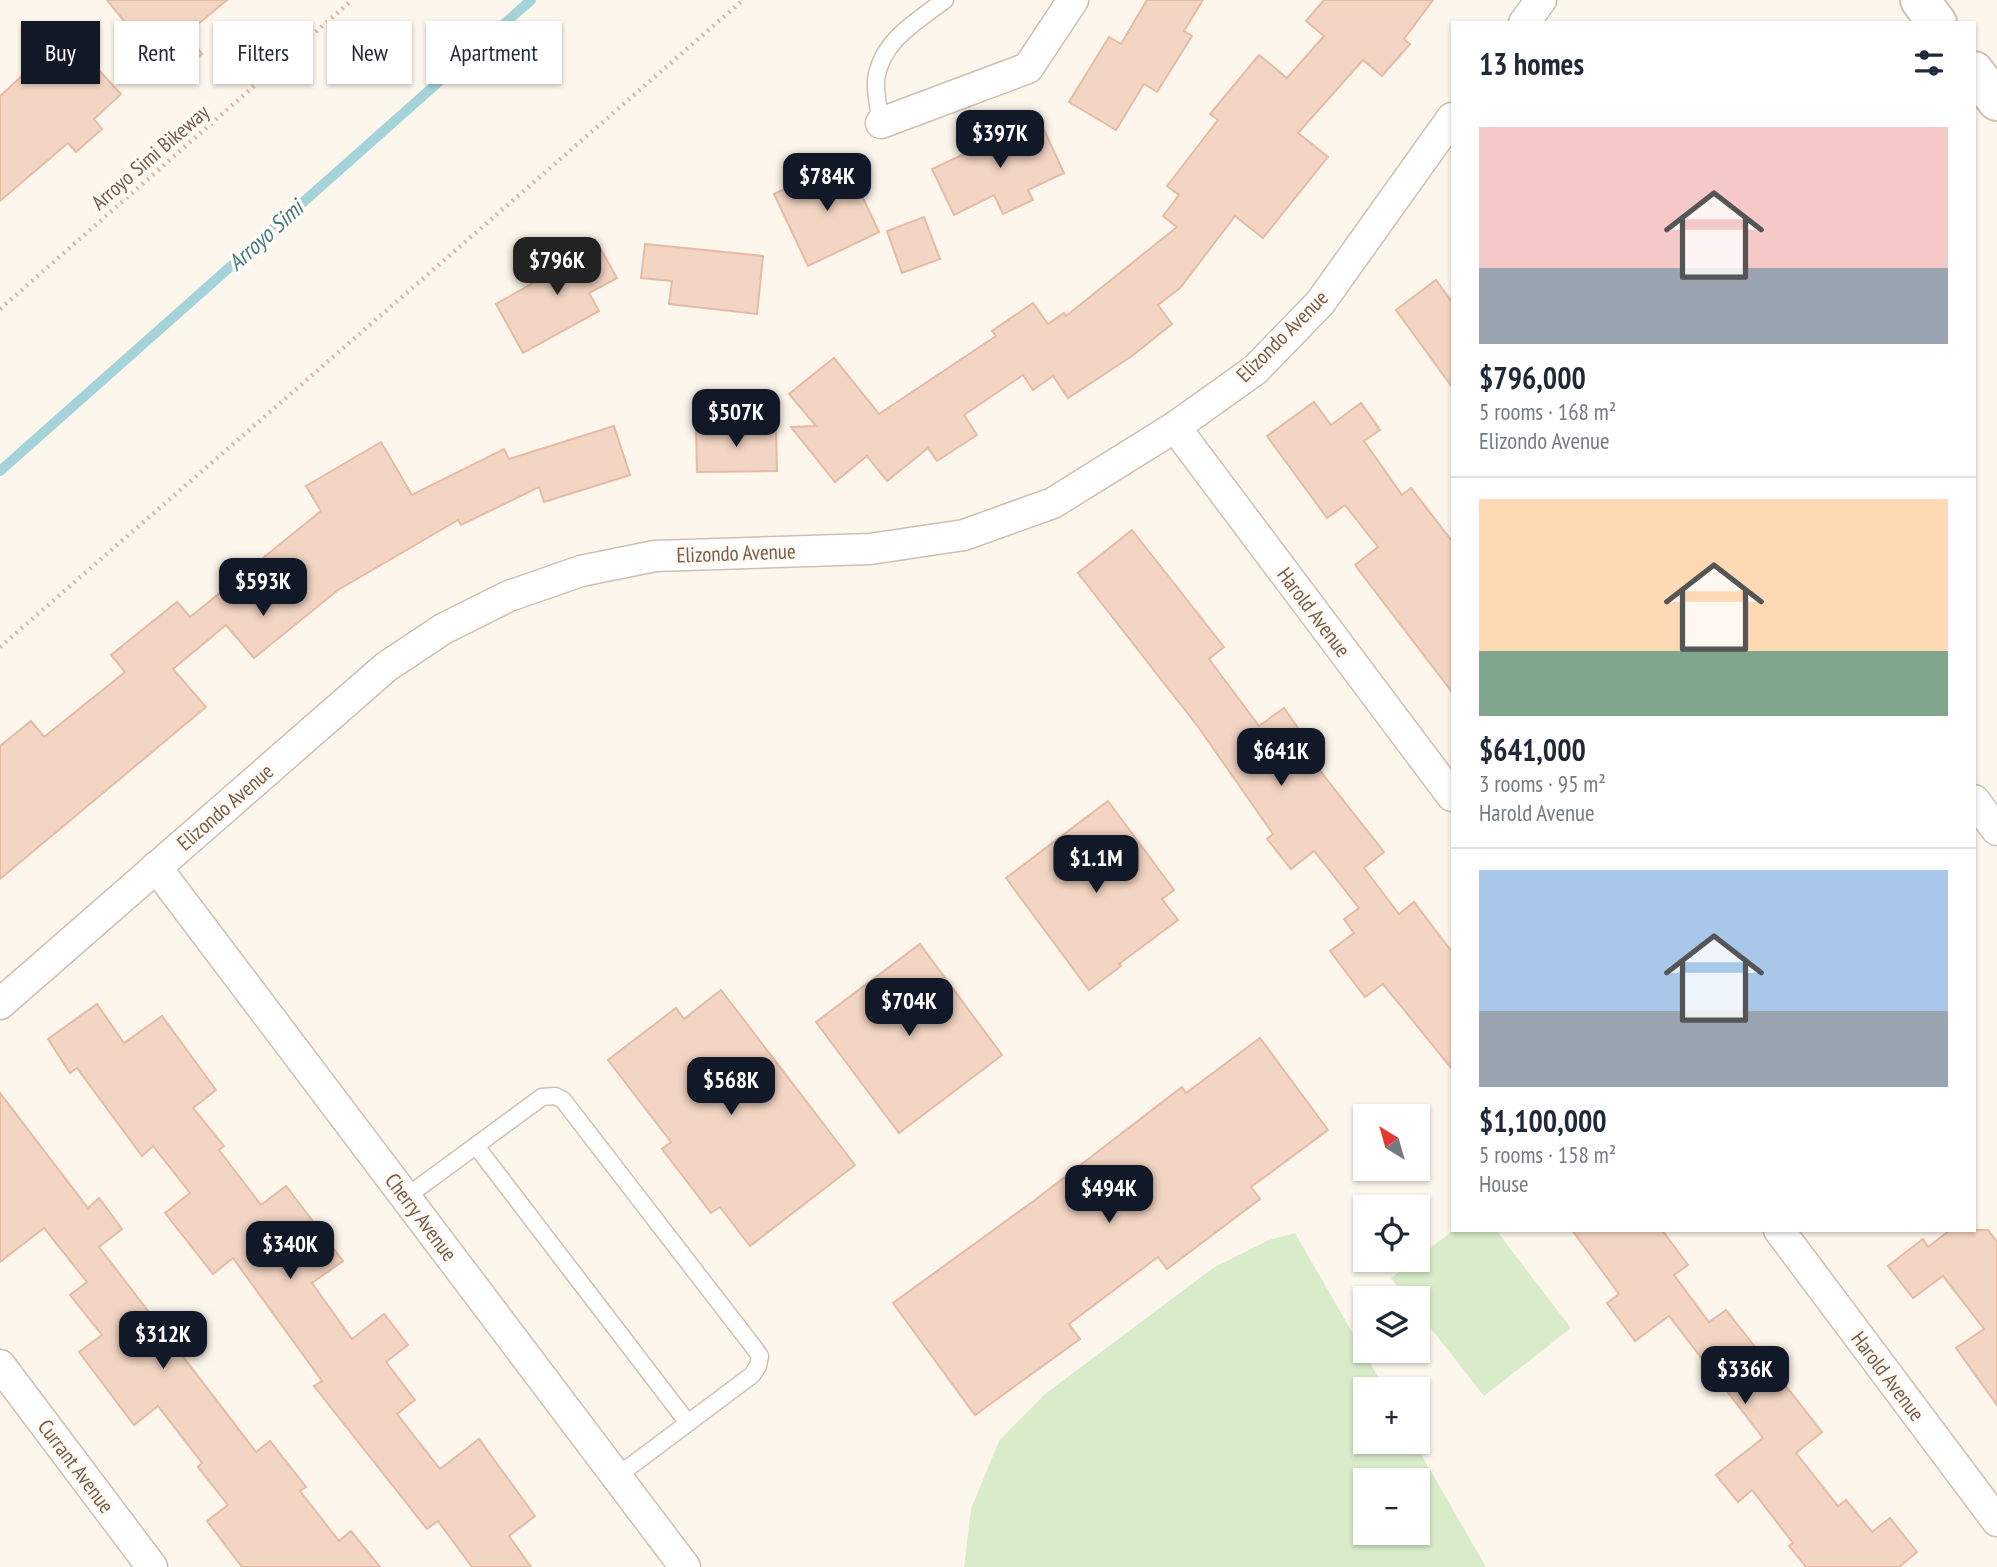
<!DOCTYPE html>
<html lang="en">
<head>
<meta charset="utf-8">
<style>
	:root { --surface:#fff; --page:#f6f6f7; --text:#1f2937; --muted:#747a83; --line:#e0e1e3; --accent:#111827 }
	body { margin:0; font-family:"PT Sans Narrow",sans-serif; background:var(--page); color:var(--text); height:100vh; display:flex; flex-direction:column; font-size:26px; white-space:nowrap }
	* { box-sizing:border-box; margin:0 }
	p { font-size:23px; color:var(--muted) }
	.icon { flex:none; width:38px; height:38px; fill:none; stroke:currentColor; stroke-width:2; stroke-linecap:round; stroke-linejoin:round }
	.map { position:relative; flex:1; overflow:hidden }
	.panel { position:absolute; left:1451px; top:21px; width:525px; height:1211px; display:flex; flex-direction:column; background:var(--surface); border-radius:0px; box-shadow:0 2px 5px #0004 }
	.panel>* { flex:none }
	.hud { position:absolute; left:21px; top:21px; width:665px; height:63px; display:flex; gap:14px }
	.needle { width:46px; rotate:323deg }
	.tools { position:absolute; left:1353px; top:1104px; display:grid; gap:14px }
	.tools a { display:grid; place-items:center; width:77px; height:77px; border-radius:0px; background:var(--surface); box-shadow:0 2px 5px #0004; font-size:35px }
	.price { position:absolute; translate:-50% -60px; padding:0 16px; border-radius:14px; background:var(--accent); color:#fff; font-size:23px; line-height:46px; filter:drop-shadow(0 2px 4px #0008) }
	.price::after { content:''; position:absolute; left:50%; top:42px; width:21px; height:16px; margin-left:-10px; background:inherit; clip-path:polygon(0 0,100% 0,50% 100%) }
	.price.active { background:#222; color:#fff }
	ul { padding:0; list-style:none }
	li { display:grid; align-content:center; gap:14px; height:371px; padding:0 28px }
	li+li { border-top:2px solid var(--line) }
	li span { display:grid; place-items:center; height:217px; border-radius:0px; color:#555 }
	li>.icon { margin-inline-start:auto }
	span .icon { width:126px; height:126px; fill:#fffc; stroke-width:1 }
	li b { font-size:30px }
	h2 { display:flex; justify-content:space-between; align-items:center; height:84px; padding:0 28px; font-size:30px }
	.tag { padding:0 24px; border-radius:0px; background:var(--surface); box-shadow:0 2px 5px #0004; font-size:24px; line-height:63px }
	.tag.active { background:var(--accent); color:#fff }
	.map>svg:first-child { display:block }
	.green { fill:#d8ecc9; fill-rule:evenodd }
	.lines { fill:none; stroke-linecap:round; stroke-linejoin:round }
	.stream { stroke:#a5d3da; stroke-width:10 }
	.building { fill:#f3d5c3; stroke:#e6bba3; stroke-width:2 }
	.lane-casing { stroke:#d1beb0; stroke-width:19 }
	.street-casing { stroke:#d1beb0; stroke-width:33 }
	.secondary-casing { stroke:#d6c0b0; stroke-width:42 }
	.path { stroke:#d9b8a5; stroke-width:4.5; stroke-dasharray:2 5; stroke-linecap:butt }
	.lane { stroke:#fff; stroke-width:16 }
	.street { stroke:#fff; stroke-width:30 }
	.secondary { stroke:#fff; stroke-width:38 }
	.labels { text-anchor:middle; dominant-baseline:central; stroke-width:7; stroke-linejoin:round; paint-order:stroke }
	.street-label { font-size:21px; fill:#7a5c4d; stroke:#fffaf3 }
	.water-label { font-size:23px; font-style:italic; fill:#437c86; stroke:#fffaf3 }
</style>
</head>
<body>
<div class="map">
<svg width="1997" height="1567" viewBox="0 0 1997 1567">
	<rect width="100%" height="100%" fill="#fdf6ec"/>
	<!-- green -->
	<g class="green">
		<path d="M1454,1230h42l75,98 -87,68 -66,-84v-14h-11l-16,-20z"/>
		<path d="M1295,1233l90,156 -20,1v52h49l72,125h-522l7,-58 28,-68 46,-47 168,-126 56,-28zM1365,1480h53v53h-53z"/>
	</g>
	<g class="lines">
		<!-- stream -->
		<path class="stream" d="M0,471l531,-471"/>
	</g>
	<!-- building -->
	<g class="building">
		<path d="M107,0h120l-41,34 16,20 -24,21 -14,-18 -7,5z"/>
		<path d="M1147,0h56l-19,31 8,5 -35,56 -13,-8 -28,46 -47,-28 40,-65 12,7z"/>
		<path d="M1324,0h109l-29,39 6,5 -28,32 -19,-16 -65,73 30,24 -65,81 -28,-22 -55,72 -22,17 14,19 -40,32 -64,42 -15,-22 -20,14 -10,-15 -59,40 13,20 -40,26 -9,-13 -41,33 -20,-25 -32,26 -44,-55 25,-1 -27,-32 45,-36 45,56 117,-78 -4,-5 41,-28 15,21 16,-11 2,3 111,-89 -14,-11 16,-21 -12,-9 51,-66 -8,-6 49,-59 28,23 37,-42 -18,-15z"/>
		<path d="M76,46l45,48 -27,25 8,10 -26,23 -8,-9 -68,58v-105l47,-43 10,10z"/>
		<path d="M1039,119l25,54 -36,17 5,10 -30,14 -9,-19 -40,20 -22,-46z"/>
		<path d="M845,160l34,72 -71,34 -34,-72z"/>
		<path d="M924,217l16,42 -38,14 -15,-42z"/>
		<path d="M595,239l22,39 -28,15 10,18 -76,42 -27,-49 37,-21 -4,-7z"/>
		<path d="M645,244l118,12 -6,58 -88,-10 3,-23 -31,-3z"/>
		<path d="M1436,280l16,22v85l-56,-77z"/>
		<path d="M1314,402l17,23 30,-22 19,27 -16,11 38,54 9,-7 41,53v151l-97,-127 23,-18 -33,-42 -18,13 -60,-82z"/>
		<path d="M614,426l16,49 -86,27 -5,-15 -78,38 -3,-5 -120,70 -84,68 -28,-33 -53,44 33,38 -206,172v-133l31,-25 13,16 81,-65 -14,-17 66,-53 13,15 131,-106 -15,-25 75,-44 31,53 92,-46 5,10z"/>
		<path d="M696,427h80l1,44 -80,1z"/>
		<path d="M1132,530l92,117 -15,12 50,67 25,-18 32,46 -6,4 74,94 -20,16 35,46 15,-12 38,50v117l-69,-85 -18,13 -35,-46 24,-18 -10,-14 15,-11 -45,-57 -23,18 -24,-30 6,-5 -74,-106 -121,-155z"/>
		<path d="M1108,801l66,89 -12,9 16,21 -59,44 2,2 -32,24 -83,-112z"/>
		<path d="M920,944l82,111 -103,78 -83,-111z"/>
		<path d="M721,990l134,175 -105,81 -30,-39 -9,6 -49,-64 9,-7 -63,-82 68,-52 8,11z"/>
		<path d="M97,1004l27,39 38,-27 54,74 -23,18 31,38 -5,4 42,55 25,-19 57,75 -31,22 40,56 32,-25 24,31 -22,17 29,38 -18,14 43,55 39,-30 56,77 -26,20 22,31h-59l-34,-46 -11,8 -113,-143 8,-5 -89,-123 -20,16 -48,-61 25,-20 -37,-47 -11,10 -65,-88 -7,5 -22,-34z"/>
		<path d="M1260,1038l68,92 -77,57 9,12 -93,70 -9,-12 -89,67 11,15 -105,76 -82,-112 142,-103 147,-113 4,6z"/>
		<path d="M0,1093l88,115 11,-10 23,31 -23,18 157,205 14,-11 36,46 -6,4 39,50 12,-10 29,36h-138l-35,-46 21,-16 -30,-38 4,-4 -44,-57 -24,19 -55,-73 23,-17 -32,-40 17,-13 -43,-54 -44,34z"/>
		<path d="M1572,1230h90l26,35 -14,10 35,47 17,-12 96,122 -26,21 42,53 8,-6 26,32 18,-14 27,34 -18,15h-93l-17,-21 4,-3 -41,-53 -14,12 -22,-27 47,-37 -94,-122 -34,25 -28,-38 12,-9z"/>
		<path d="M1950,1230h38l9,12v163l-41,-57 28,-19 -41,-53 -30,22 -25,-32 35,-27 5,8z"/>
	</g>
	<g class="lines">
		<defs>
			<g id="lane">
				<path d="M881,123c-2,-13 -6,-30 -5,-43 5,-39 40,-58 69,-80"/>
				<path d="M476,1146l212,277"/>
				<path d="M406,1197l136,-100 13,-1 8,4 189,245 8,11 -2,10 -6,9 -136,102"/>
			</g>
			<g id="street">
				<path d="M1524,23l17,-23"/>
				<path d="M881,123l147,-55 45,-68"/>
				<path d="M1175,427l277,369"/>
				<path d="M1974,800l23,30"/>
				<path d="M156,867l529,700"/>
				<path d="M0,1004l386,-337 57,-38 66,-33 72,-25 74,-15 215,-7 94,-14 89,-32 122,-76 80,-57 65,-67 132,-185"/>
				<path d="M1779,1230l218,291"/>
				<path d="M0,1365l152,202"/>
			</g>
			<g id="secondary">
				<path d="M1920,0l17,23"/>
				<path d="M1974,71l23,30"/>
			</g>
		</defs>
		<!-- lane casing -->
		<use href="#lane" class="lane-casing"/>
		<!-- street casing -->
		<use href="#street" class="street-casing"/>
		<!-- secondary casing -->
		<use href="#secondary" class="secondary-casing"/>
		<!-- path -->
		<g class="path">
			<path d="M0,309l352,-309"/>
			<path d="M0,647l743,-647"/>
		</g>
		<!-- lane -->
		<use href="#lane" class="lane"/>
		<!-- street -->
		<use href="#street" class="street"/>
		<!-- secondary -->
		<use href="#secondary" class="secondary"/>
	</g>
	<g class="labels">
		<!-- street labels -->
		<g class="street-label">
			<text transform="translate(150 157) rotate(-41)">Arroyo Simi Bikeway</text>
			<text transform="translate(1282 336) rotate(-45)">Elizondo Avenue</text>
			<text transform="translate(736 553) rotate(-2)">Elizondo Avenue</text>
			<text transform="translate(1314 612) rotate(53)">Harold Avenue</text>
			<text transform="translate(225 807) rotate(-41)">Elizondo Avenue</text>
			<text transform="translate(421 1217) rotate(53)">Cherry Avenue</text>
			<text transform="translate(1888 1376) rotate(53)">Harold Avenue</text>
			<text transform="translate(76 1466) rotate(53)">Currant Avenue</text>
		</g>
		<!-- water labels -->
		<g class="water-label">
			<text transform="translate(265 235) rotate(-42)">Arroyo Simi</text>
		</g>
	</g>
</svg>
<div class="tools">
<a><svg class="needle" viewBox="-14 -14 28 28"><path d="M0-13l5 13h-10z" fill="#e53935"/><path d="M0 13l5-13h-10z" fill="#747a83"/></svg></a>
<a><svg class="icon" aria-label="locate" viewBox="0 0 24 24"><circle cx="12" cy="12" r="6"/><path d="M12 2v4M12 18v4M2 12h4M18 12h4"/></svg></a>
<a><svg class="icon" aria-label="layers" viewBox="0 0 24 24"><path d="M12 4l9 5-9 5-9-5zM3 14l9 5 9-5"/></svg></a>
<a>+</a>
<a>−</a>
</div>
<b class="price" style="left:1000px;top:170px">$397K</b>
<b class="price" style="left:827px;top:213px">$784K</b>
<b class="price active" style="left:557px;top:297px">$796K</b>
<b class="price" style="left:736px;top:449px">$507K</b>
<b class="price" style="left:263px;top:618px">$593K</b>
<b class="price" style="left:1281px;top:788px">$641K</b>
<b class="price" style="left:1096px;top:895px">$1.1M</b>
<b class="price" style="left:909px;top:1038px">$704K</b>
<b class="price" style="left:731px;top:1117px">$568K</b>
<b class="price" style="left:1109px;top:1225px">$494K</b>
<b class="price" style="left:290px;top:1281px">$340K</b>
<b class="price" style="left:163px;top:1371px">$312K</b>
<b class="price" style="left:1745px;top:1406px">$336K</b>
<div class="hud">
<a class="tag active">Buy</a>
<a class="tag">Rent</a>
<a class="tag">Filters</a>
<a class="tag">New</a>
<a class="tag">Apartment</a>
</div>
<section class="panel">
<h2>13 homes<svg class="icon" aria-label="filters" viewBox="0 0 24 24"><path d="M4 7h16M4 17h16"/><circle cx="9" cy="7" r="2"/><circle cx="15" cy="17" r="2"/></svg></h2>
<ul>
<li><span style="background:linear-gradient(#f6c9c9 65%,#9aa5b1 0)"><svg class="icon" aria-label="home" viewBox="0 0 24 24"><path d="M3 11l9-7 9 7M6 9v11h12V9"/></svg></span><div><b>$796,000</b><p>5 rooms · 168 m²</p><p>Elizondo Avenue</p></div></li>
<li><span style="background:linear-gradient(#ffd9b3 70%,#7fa58c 0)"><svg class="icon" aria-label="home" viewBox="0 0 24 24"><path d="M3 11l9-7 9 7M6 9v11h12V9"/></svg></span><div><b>$641,000</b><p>3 rooms · 95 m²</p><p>Harold Avenue</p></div></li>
<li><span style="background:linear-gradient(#a9c7e8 65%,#9aa5b1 0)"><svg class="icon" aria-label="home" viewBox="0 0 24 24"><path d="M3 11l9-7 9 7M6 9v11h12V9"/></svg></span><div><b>$1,100,000</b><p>5 rooms · 158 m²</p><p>House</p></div></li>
</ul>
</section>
</div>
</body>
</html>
